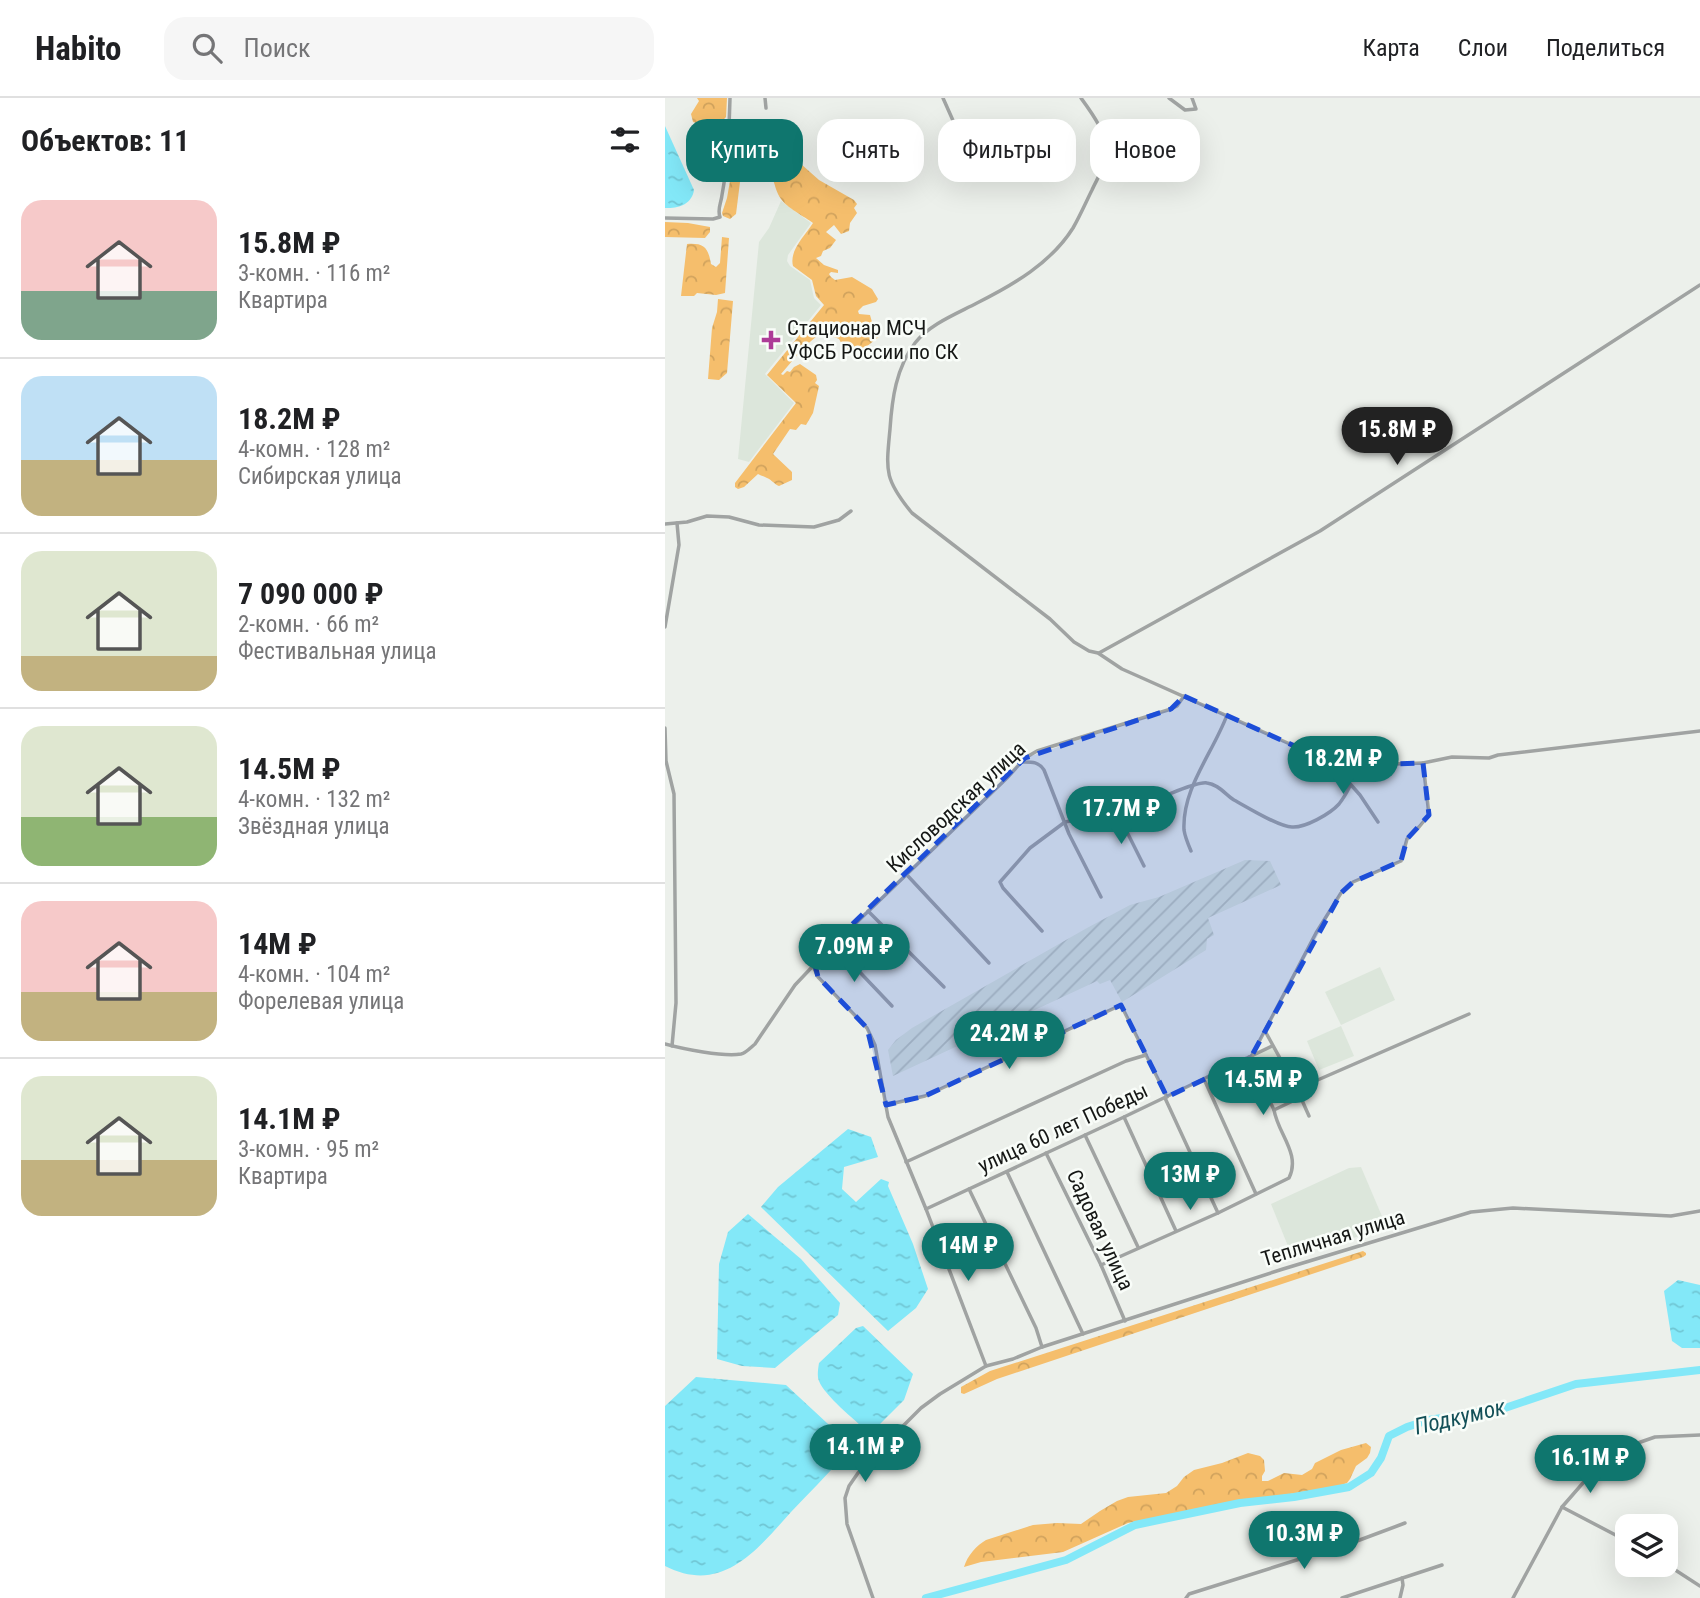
<!DOCTYPE html>
<html lang="ru">
<head>
<meta charset="utf-8">
<style>
	:root { --surface:#fff; --page:#f6f6f6; --text:#202124; --muted:#757577; --line:#e0e0e0; --accent:#0f766e }
	body { margin:0; font-family:"Roboto Condensed",sans-serif; background:var(--page); color:var(--text); height:100vh; display:flex; flex-direction:column; font-size:26px; white-space:nowrap }
	* { box-sizing:border-box; margin:0 }
	p { font-size:23px; color:var(--muted) }
	.icon { flex:none; width:38px; height:38px; fill:none; stroke:currentColor; stroke-width:2; stroke-linecap:round; stroke-linejoin:round }
	.map { position:relative; flex:1; overflow:hidden }
	.details { display:flex; flex-direction:column; background:var(--surface); width:665px }
	.details>* { flex:none }
	.guide { position:absolute; left:21px; top:21px; width:665px; height:63px; display:flex; gap:14px }
	.controls { position:absolute; left:950px; top:1416px; display:grid; gap:14px }
	.controls a { display:grid; place-items:center; width:63px; height:63px; border-radius:14px; background:var(--surface); box-shadow:0 7px 28px #0002; font-size:35px }
	.price { position:absolute; translate:-50% -60px; padding:0 16px; border-radius:24px; background:var(--accent); color:#fff; font-size:23px; line-height:46px; filter:drop-shadow(0 2px 4px #0008) }
	.price::after { content:''; position:absolute; left:50%; top:42px; width:21px; height:16px; margin-left:-10px; background:inherit; clip-path:polygon(0 0,100% 0,50% 100%) }
	.price.selected { background:#222; color:#fff }
	ul { padding:0; list-style:none }
	li { display:flex; align-items:center; gap:21px; height:175px; padding:0 21px }
	li+li { border-top:2px solid var(--line) }
	li span { display:grid; place-items:center; flex:none; width:196px; height:140px; border-radius:21px; color:#555 }
	li>.icon { margin-inline-start:auto }
	span .icon { width:84px; height:84px; fill:#fffc; stroke-width:1 }
	li b { font-size:30px }
	h2 { display:flex; justify-content:space-between; align-items:center; height:84px; padding:0 21px; font-size:30px }
	.chip { padding:0 24px; border-radius:21px; background:var(--surface); box-shadow:0 7px 28px #0002; font-size:24px; line-height:63px }
	.chip.selected { background:var(--accent); color:#fff }
	header { display:flex; align-items:center; gap:42px; box-sizing:border-box; height:98px; padding:0 35px; background:var(--surface); border-bottom:2px solid var(--line) }
	header strong { font-size:33px }
	nav { display:flex; gap:38px; margin-inline-start:auto; font-size:24px }
	.search { width:490px; height:63px; background:var(--page); display:flex; align-items:center; gap:18px; box-sizing:border-box; padding:0 24px; border-radius:21px; color:var(--muted); font-size:26px }
	main { display:flex; flex:1; min-height:0 }
	.map>svg:first-child { display:block }
	.built { fill:#dce6db }
	.industrial { fill:url(#industrial-furrows) }
	.forest { fill:url(#forest-crowns) }
	.water { fill:url(#water-ripples) }
	.lines { fill:none; stroke-linecap:round; stroke-linejoin:round }
	.river { stroke:#83e8f8; stroke-width:8 }
	.minor { stroke:#a0a3a2; stroke-width:3.5 }
	.marked { fill:#1d4ed8; fill-opacity:0.2; stroke:#1d4ed8; stroke-width:5; stroke-dasharray:14 9; stroke-linejoin:round }
	.poi-dot { fill:#ad3b97; stroke:#f9fdf9; stroke-width:2.5 }
	.labels { text-anchor:middle; dominant-baseline:central; stroke-width:5; stroke-linejoin:round; paint-order:stroke }
	.poi-label { font-size:21px; fill:#151715; stroke:#f9fdf9; text-anchor:start }
	.street-label { font-size:21px; fill:#151715; stroke:#f9fdf9 }
	.water-label { font-size:23px; font-style:italic; fill:#135058; stroke:#f9fdf9 }
</style>
</head>
<body>
<header>
<strong>Habito</strong>
<div class="search"><svg class="icon" aria-label="search" viewBox="0 0 24 24"><circle cx="10" cy="10" r="6"/><path d="M15 15l6 6"/></svg>Поиск</div>
<nav><a>Карта</a><a>Слои</a><a>Поделиться</a></nav>
</header>
<main>
<section class="details">
<h2>Объектов: 11<svg class="icon" aria-label="filters" viewBox="0 0 24 24"><path d="M4 7h16M4 17h16"/><circle cx="9" cy="7" r="2"/><circle cx="15" cy="17" r="2"/></svg></h2>
<ul>
<li><span style="background:linear-gradient(#f6c9c9 65%,#7fa58c 0)"><svg class="icon" aria-label="home" viewBox="0 0 24 24"><path d="M3 11l9-7 9 7M6 9v11h12V9"/></svg></span><div><b>15.8M ₽</b><p>3-комн. · 116 m²</p><p>Квартира</p></div></li>
<li><span style="background:linear-gradient(#bfe0f5 60%,#c2b280 0)"><svg class="icon" aria-label="home" viewBox="0 0 24 24"><path d="M3 11l9-7 9 7M6 9v11h12V9"/></svg></span><div><b>18.2M ₽</b><p>4-комн. · 128 m²</p><p>Сибирская улица</p></div></li>
<li><span style="background:linear-gradient(#dfe7d0 75%,#c2b280 0)"><svg class="icon" aria-label="home" viewBox="0 0 24 24"><path d="M3 11l9-7 9 7M6 9v11h12V9"/></svg></span><div><b>7 090 000 ₽</b><p>2-комн. · 66 m²</p><p>Фестивальная улица</p></div></li>
<li><span style="background:linear-gradient(#dfe7d0 65%,#8fb573 0)"><svg class="icon" aria-label="home" viewBox="0 0 24 24"><path d="M3 11l9-7 9 7M6 9v11h12V9"/></svg></span><div><b>14.5M ₽</b><p>4-комн. · 132 m²</p><p>Звёздная улица</p></div></li>
<li><span style="background:linear-gradient(#f6c9c9 65%,#c2b280 0)"><svg class="icon" aria-label="home" viewBox="0 0 24 24"><path d="M3 11l9-7 9 7M6 9v11h12V9"/></svg></span><div><b>14M ₽</b><p>4-комн. · 104 m²</p><p>Форелевая улица</p></div></li>
<li><span style="background:linear-gradient(#dfe7d0 60%,#c2b280 0)"><svg class="icon" aria-label="home" viewBox="0 0 24 24"><path d="M3 11l9-7 9 7M6 9v11h12V9"/></svg></span><div><b>14.1M ₽</b><p>3-комн. · 95 m²</p><p>Квартира</p></div></li>
</ul>
</section>
<div class="map">
<svg width="1035" height="1500" viewBox="0 0 1035 1500">
	<defs>
		<pattern id="industrial-furrows" width="10" height="10" patternUnits="userSpaceOnUse" patternTransform="scale(1.75)"><rect width="10" height="10" fill="#dce6db"/><path d="M-1 1l2-2M0 10L10 0M9 11l2-2" fill="none" stroke="#bcc5bb"/></pattern>
		<pattern id="forest-crowns" width="20" height="18" patternUnits="userSpaceOnUse" patternTransform="scale(1.75)"><rect width="20" height="18" fill="#f5be6c"/><path d="M2 6a3 3 0 1 1 6 0M12 15a3 3 0 1 1 6 0" fill="none" stroke="#d1a35d"/></pattern>
		<pattern id="water-ripples" width="26" height="14" patternUnits="userSpaceOnUse" patternTransform="scale(1.75)"><rect width="26" height="14" fill="#83e8f8"/><path d="M2 4q2-2 4 0t4 0M15 11q2-2 4 0t4 0" fill="none" stroke="#70c6d4"/></pattern>
	</defs>
	<rect width="100%" height="100%" fill="#ecf0eb"/>
	<!-- built -->
	<g class="built">
		<path d="M116,103l30,22 -23,32 -1,6 3,5 20,14 4,18 7,7 -56,69 29,29 -45,59 -11,-3 21,-217 10,-14z"/>
		<path d="M715,869l15,33 -54,25 -16,-33z"/>
		<path d="M676,928l13,30 -35,14 -12,-29z"/>
		<path d="M607,948l17,29 -23,12 -15,-24v-6z"/>
		<path d="M696,1069l26,61 -95,28 -21,-52 78,-36z"/>
	</g>
	<!-- industrial -->
	<path class="industrial" d="M580,762l25,1 11,24 -73,33 6,17 -7,4 -1,11 -84,52 -12,-22 -10,4 -3,-3 -204,95 -5,-26 8,-10 16,-12 175,-100 43,-23 29,-8z"/>
	<!-- forest -->
	<g class="forest">
		<path d="M32,0h30l-1,19 -3,3h-15l-9,4 -6,-2 -2,-8 8,-13z"/>
		<path d="M127,58l27,24 35,20 3,4 -3,4 3,5 -7,10 -1,8 -8,3 -7,-9 -8,7 10,8 -6,8 -7,3 -2,5 -5,2 8,7 14,5v3l-7,-1 -2,2 2,3 4,3 17,-3 20,12 6,10 -2,3 -13,4 -5,5 1,3 11,1 2,7 5,1 4,6 -1,7 -23,18 -7,1 -3,-2 -8,-14 -17,-7 -17,14 -24,28 2,1 4,-4 3,1 4,-5 6,-3 16,11 1,5 -2,3 4,3 -6,27 -7,12 -5,-1 -5,6 -6,-1 -17,25 19,18v8l-13,6c-5,-2 -7,-6 -12,-8 -3,-2 -6,-2 -9,-4l-14,13 -6,2 -3,-2v-4l61,-80 -29,-28 57,-70 -8,-9 -4,-16 -19,-14c-4,-16 12,-30 20,-43 -8,-6 -27,-16 -32,-24 -11,-17 -2,-28 -29,-29l-12,12 -4,32 -6,5 -7,-3 -1,-3 5,-15 3,-17 5,1c8,-6 15,-13 18,-22l8,-2 15,3z"/>
		<path d="M0,124l23,1 22,4v5l-5,6 -40,-1z"/>
		<path d="M57,139l7,1 -4,55 -9,2 -19,-2 -3,3h-13l6,-52c17,-1 21,3 24,20l5,3 4,-4z"/>
		<path d="M53,201l15,2 -6,72 -8,7 -11,-1 4,-51 5,-16z"/>
		<path d="M698,1153l3,2v2l-3,2 -366,122 -33,15 -3,-1v-6l29,-16z"/>
		<path d="M701,1345l5,4 -1,6 -3,5 -11,8 -6,13 -3,4 -14,5 -109,15 -20,8 -45,6 -31,6 -65,29 -82,10 -17,5c3,-11 13,-22 22,-27l47,-15 24,-2 24,1 19,-13 17,-10 11,-4 38,-4 11,-7 7,-9 10,-7 28,-7 26,-10 12,3 4,4 1,11 -3,5v5h6l16,-8 18,2 10,-6 3,-6 26,-13z"/>
	</g>
	<!-- water -->
	<g class="water">
		<path d="M0,28l29,64c-2,14 -16,19 -29,18z"/>
		<path d="M183,1031l23,8 7,20 -34,10 -2,22 14,13 25,-23 8,3 -1,4 25,58 15,45 -12,19 -28,23 -127,-124 17,-20z"/>
		<path d="M83,1116l53,45 39,44 -2,12 -63,53 -33,-2 -25,-7 2,-95 9,-32z"/>
		<path d="M1013,1182l22,5v63h-18l-10,-7 -8,-50z"/>
		<path d="M198,1228l50,48 -9,26 -31,31 -5,1c-12,-11 -44,-37 -49,-51 -2,-5 -1,-12 0,-18l37,-35z"/>
		<path d="M31,1279l90,8 55,51 2,21c-17,19 -35,37 -52,55 -35,39 -69,83 -126,54v-160z"/>
	</g>
	<g class="lines">
		<!-- river -->
		<path class="river" d="M261,1500l140,-38 69,-35 105,-22 54,-6 55,-10 22,-14 10,-15 8,-22 18,-9 22,-7 76,-12 71,-24 124,-14"/>
		<!-- minor -->
		<g class="minor">
			<path d="M100,0l1,10"/>
			<path d="M278,0l12,27 8,33"/>
			<path d="M416,0c11,15 28,38 25,57 -1,12 -9,24 -14,35 -6,12 -12,26 -19,38 -22,35 -60,57 -96,75 -21,11 -47,21 -62,40 -19,25 -23,56 -25,86 -4,42 -6,50 22,84l138,106 24,23 15,9 9,2 24,16 18,8 170,76 56,12 57,-2 6,52 -10,12 -12,12 -6,22 -48,21 -12,11 -25,40 -65,124"/>
			<path d="M504,0l16,12 11,-1 -4,-11"/>
			<path d="M0,120l48,1 7,-2c-3,-8 1,-13 2,-22 6,-32 7,-65 8,-97"/>
			<path d="M0,426l22,-2 20,-6 22,1 30,8 55,2 25,-7 12,-9"/>
			<path d="M0,529l14,-82 -2,-22"/>
			<path d="M434,555l221,-122 380,-246"/>
			<path d="M0,630l1,33 8,33 2,209 -4,43"/>
			<path d="M663,661l32,36 18,27"/>
			<path d="M356,664c10,0 17,-1 23,8l25,64 32,63"/>
			<path d="M758,665l29,-6 37,1 9,-3 202,-24"/>
			<path d="M454,718l25,50"/>
			<path d="M526,753c-3,-7 -6,-14 -7,-21 -2,-42 29,-77 43,-115"/>
			<path d="M242,777l82,88"/>
			<path d="M203,813l76,76"/>
			<path d="M377,833l-39,-43 -3,-6 30,-34 35,-26 16,-3 15,5 7,-1c17,-7 91,-43 104,-40 11,1 19,12 27,17 13,7 45,27 58,27 13,1 38,-13 47,-23 4,-5 8,-12 11,-18"/>
			<path d="M169,847l58,61"/>
			<path d="M148,868l5,11 49,51 8,17 13,72 38,92 60,157"/>
			<path d="M600,933l32,58 12,27"/>
			<path d="M0,946c18,5 58,13 76,10 5,-1 9,-6 14,-10l40,-59 18,-19 1,-5 3,-3 12,-9 178,-171 18,-20 12,-7 134,-42 6,-3 7,-10"/>
			<path d="M539,981l52,115"/>
			<path d="M632,991l172,-75"/>
			<path d="M500,1000l53,115"/>
			<path d="M221,1007l39,-9 196,-91 46,92"/>
			<path d="M609,1012l27,-13"/>
			<path d="M459,1019l52,114"/>
			<path d="M420,1037l53,112"/>
			<path d="M381,1055l55,112 24,56"/>
			<path d="M241,1064l220,-101 20,-6"/>
			<path d="M342,1074l76,162"/>
			<path d="M304,1091l67,139 6,19"/>
			<path d="M261,1111l198,-92 148,-71"/>
			<path d="M436,1167l117,-52 71,-35c12,-24 -11,-44 -15,-68l-25,-53"/>
			<path d="M897,1409l65,34"/>
			<path d="M1001,1466l34,22"/>
			<path d="M208,1500l-26,-74 -2,-26 4,-12 9,-13 35,-37 28,-28 19,-14 46,-28 27,-7 29,-12 241,-78 188,-57 42,-4 158,8 29,-5"/>
			<path d="M521,1500l3,-4 168,-53 48,-18"/>
			<path d="M677,1500l100,-33"/>
			<path d="M735,1500l3,-13 -1,-7"/>
			<path d="M848,1500l49,-91 41,-47 9,-8 43,-15 45,-2"/>
		</g>
	</g>
	<!-- marked area -->
	<path class="marked" d="M519,598l126,57 56,12 57,-2 6,52 -22,24 -6,22 -48,21 -12,11 -90,164 -84,40 -46,-92 -196,91 -39,9 -19,-77 -49,-51 -4,-16 211,-203 146,-49z"/>
	<!-- markers -->
	<path class="poi-dot" d="M102.5 231.5h7v7h7v7h-7v7h-7v-7h-7v-7h7z"/>
	<g class="labels">
		<!-- poi labels -->
		<g class="poi-label">
			<text x="122" y="230">Стационар МСЧ<tspan x="122" dy="24">УФСБ России по СК</tspan></text>
		</g>
		<!-- street labels -->
		<g class="street-label">
			<text transform="translate(291 709) rotate(-43)">Кисловодская улица</text>
			<text transform="translate(398 1030) rotate(-25)">улица 60 лет Победы</text>
			<text transform="translate(435 1132) rotate(65)">Садовая улица</text>
			<text transform="translate(668 1140) rotate(-17)">Тепличная улица</text>
		</g>
		<!-- water labels -->
		<g class="water-label">
			<text transform="translate(795 1319) rotate(-13)">Подкумок</text>
		</g>
	</g>
</svg>
<div class="controls">
<a><svg class="icon" aria-label="layers" viewBox="0 0 24 24"><path d="M12 4l9 5-9 5-9-5zM3 14l9 5 9-5"/></svg></a>
</div>
<b class="price selected" style="left:732px;top:369px">15.8M ₽</b>
<b class="price" style="left:678px;top:698px">18.2M ₽</b>
<b class="price" style="left:456px;top:748px">17.7M ₽</b>
<b class="price" style="left:189px;top:886px">7.09M ₽</b>
<b class="price" style="left:344px;top:973px">24.2M ₽</b>
<b class="price" style="left:598px;top:1019px">14.5M ₽</b>
<b class="price" style="left:525px;top:1114px">13M ₽</b>
<b class="price" style="left:303px;top:1185px">14M ₽</b>
<b class="price" style="left:200px;top:1386px">14.1M ₽</b>
<b class="price" style="left:925px;top:1397px">16.1M ₽</b>
<b class="price" style="left:639px;top:1473px">10.3M ₽</b>
<div class="guide">
<a class="chip selected">Купить</a>
<a class="chip">Снять</a>
<a class="chip">Фильтры</a>
<a class="chip">Новое</a>
</div>
</div>
</main>
</body>
</html>
